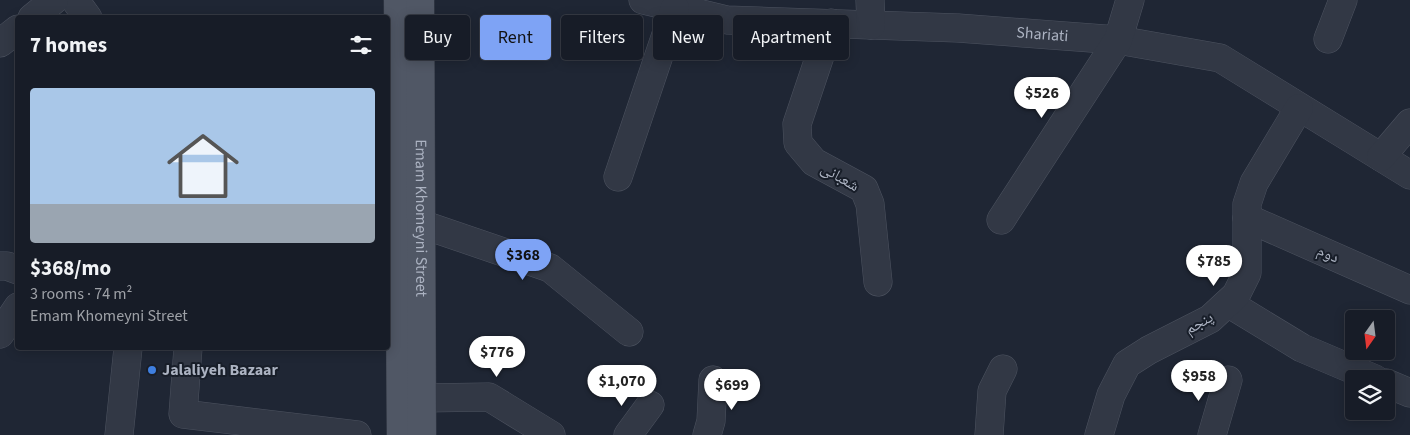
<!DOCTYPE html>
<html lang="en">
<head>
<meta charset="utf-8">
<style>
	:root { --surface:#171c27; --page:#20252f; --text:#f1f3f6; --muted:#9ea1a7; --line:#363a44; --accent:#7ea3f5 }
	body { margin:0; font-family:"Source Sans 3","Noto Naskh Arabic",sans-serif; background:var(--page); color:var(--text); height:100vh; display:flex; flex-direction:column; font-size:19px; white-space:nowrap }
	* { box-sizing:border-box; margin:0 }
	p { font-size:16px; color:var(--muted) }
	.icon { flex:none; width:28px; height:28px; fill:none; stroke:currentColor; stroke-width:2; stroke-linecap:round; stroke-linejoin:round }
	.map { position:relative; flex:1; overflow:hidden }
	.drawer { position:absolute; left:15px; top:15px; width:375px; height:335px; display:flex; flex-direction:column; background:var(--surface); border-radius:5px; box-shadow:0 2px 12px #0003,0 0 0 1px var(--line) }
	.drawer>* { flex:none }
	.banner { position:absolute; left:405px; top:15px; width:475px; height:45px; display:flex; gap:10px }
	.needle { width:32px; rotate:194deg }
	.controls { position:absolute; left:1345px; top:310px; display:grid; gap:10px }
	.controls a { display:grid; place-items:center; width:50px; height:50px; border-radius:5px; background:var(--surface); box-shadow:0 2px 12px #0003,0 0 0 1px var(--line); font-size:25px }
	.price { position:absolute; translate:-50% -42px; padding:0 11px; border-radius:18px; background:#fff; color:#222; font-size:16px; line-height:32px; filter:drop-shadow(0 1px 2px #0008) }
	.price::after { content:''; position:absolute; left:50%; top:30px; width:15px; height:11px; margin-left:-8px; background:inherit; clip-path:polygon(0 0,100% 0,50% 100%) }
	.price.active { background:var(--accent); color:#111 }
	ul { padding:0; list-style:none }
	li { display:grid; align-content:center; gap:10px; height:265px; padding:0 15px }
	li span { display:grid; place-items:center; height:155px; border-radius:5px; color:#555 }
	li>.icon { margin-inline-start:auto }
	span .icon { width:90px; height:90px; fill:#fffc; stroke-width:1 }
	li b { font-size:21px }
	h2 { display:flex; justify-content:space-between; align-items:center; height:60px; padding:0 15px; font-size:21px }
	.chip { padding:0 18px; border-radius:5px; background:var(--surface); box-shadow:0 2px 12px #0003,0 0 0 1px var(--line); font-size:18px; line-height:45px }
	.chip.active { background:var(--accent); color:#111 }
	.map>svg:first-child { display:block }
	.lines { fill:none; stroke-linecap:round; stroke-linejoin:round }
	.minor-casing { stroke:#4d5360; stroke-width:29 }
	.major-casing { stroke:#3c424e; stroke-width:29 }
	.minor { stroke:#323845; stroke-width:28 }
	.major { stroke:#505765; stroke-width:28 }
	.shop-dot { fill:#3f7fe0; stroke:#181e29; stroke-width:2 }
	.labels { text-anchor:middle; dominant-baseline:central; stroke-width:4; stroke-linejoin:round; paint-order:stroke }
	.street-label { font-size:16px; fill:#acb3c2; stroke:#181e29 }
	.poi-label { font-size:16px; font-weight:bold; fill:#acb3c2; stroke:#181e29; text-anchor:start }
</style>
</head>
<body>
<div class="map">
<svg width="1410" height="435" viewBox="0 0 1410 435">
	<rect width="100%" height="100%" fill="#1f2634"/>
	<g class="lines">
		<defs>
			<g id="minor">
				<path d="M75,0l13,18"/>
				<path id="s1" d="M643,0l84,20 231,8 160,12 102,18 190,117"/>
				<path d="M870,0l1,25"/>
				<path d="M32,18l22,-18"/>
				<path d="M831,23l-34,101 1,19 16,19 50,27 6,15 8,78"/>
				<path d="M1328,39l15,-39"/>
				<path d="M0,43l18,-14"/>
				<path d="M1381,157l29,-34"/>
				<path d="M618,177l57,-169"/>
				<path d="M1247,218l163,72"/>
				<path d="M1001,220l117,-180 12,-40"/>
				<path d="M421,224l129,44 79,64"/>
				<path d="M0,266h7l11,4"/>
				<path d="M1228,303l74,45 73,31"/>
				<path d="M0,334l18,-27"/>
				<path d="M188,348l-5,66 174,21"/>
				<path d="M1386,383l24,10"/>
				<path d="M422,398l67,-1 62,38"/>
				<path d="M119,435l9,-87"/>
				<path d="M628,435l22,-30"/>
				<path d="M707,435l4,-14 2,-41"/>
				<path d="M989,435l3,-44 11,-22"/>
				<path d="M1099,435l12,-40 16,-31 22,-14 61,-31 26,-24 11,-22v-69l7,-21 45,-75"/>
				<path d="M1212,435l16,-55"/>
			</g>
			<g id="major">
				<path d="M398,0l3,435"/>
				<path id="s2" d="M420,0l2,435"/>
			</g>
		</defs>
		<!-- minor casing -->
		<use href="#minor" class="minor-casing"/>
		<!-- major casing -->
		<use href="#major" class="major-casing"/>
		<!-- minor -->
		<use href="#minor" class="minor"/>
		<!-- major -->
		<use href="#major" class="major"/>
	</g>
	<!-- markers -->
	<circle class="shop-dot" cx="152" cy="370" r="5"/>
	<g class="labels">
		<!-- street labels -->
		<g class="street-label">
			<text stroke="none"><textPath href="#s1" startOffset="402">Shariati</textPath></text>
			<text transform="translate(840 177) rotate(30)">شعبانی</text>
			<text stroke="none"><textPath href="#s2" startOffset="218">Emam Khomeyni Street</textPath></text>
			<text transform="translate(1328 254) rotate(24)">دوم</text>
			<text transform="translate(1199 323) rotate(-30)">پنجم</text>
		</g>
		<!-- poi labels -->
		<g class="poi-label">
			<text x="162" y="370">Jalaliyeh Bazaar</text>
		</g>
	</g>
</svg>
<div class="controls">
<a><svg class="needle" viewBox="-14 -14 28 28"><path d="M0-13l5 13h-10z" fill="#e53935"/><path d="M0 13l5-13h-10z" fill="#9ea1a7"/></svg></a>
<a><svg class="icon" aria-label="layers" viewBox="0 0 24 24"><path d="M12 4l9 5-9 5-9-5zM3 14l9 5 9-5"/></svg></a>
</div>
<b class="price" style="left:1042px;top:119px">$526</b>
<b class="price active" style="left:523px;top:281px">$368</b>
<b class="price" style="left:1214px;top:287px">$785</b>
<b class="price" style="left:497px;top:378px">$776</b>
<b class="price" style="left:1199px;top:402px">$958</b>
<b class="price" style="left:622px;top:407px">$1,070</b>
<b class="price" style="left:732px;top:411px">$699</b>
<div class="banner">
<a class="chip">Buy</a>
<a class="chip active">Rent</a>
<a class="chip">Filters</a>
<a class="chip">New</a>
<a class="chip">Apartment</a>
</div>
<section class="drawer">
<h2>7 homes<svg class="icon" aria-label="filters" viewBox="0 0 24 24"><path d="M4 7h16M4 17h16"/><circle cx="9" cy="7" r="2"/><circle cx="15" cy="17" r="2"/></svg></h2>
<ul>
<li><span style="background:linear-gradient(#a9c7e8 75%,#9aa5b1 0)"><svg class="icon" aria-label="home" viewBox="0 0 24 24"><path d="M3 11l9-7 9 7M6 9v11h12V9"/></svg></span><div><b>$368/mo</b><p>3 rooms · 74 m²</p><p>Emam Khomeyni Street</p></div></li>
</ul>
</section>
</div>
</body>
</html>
